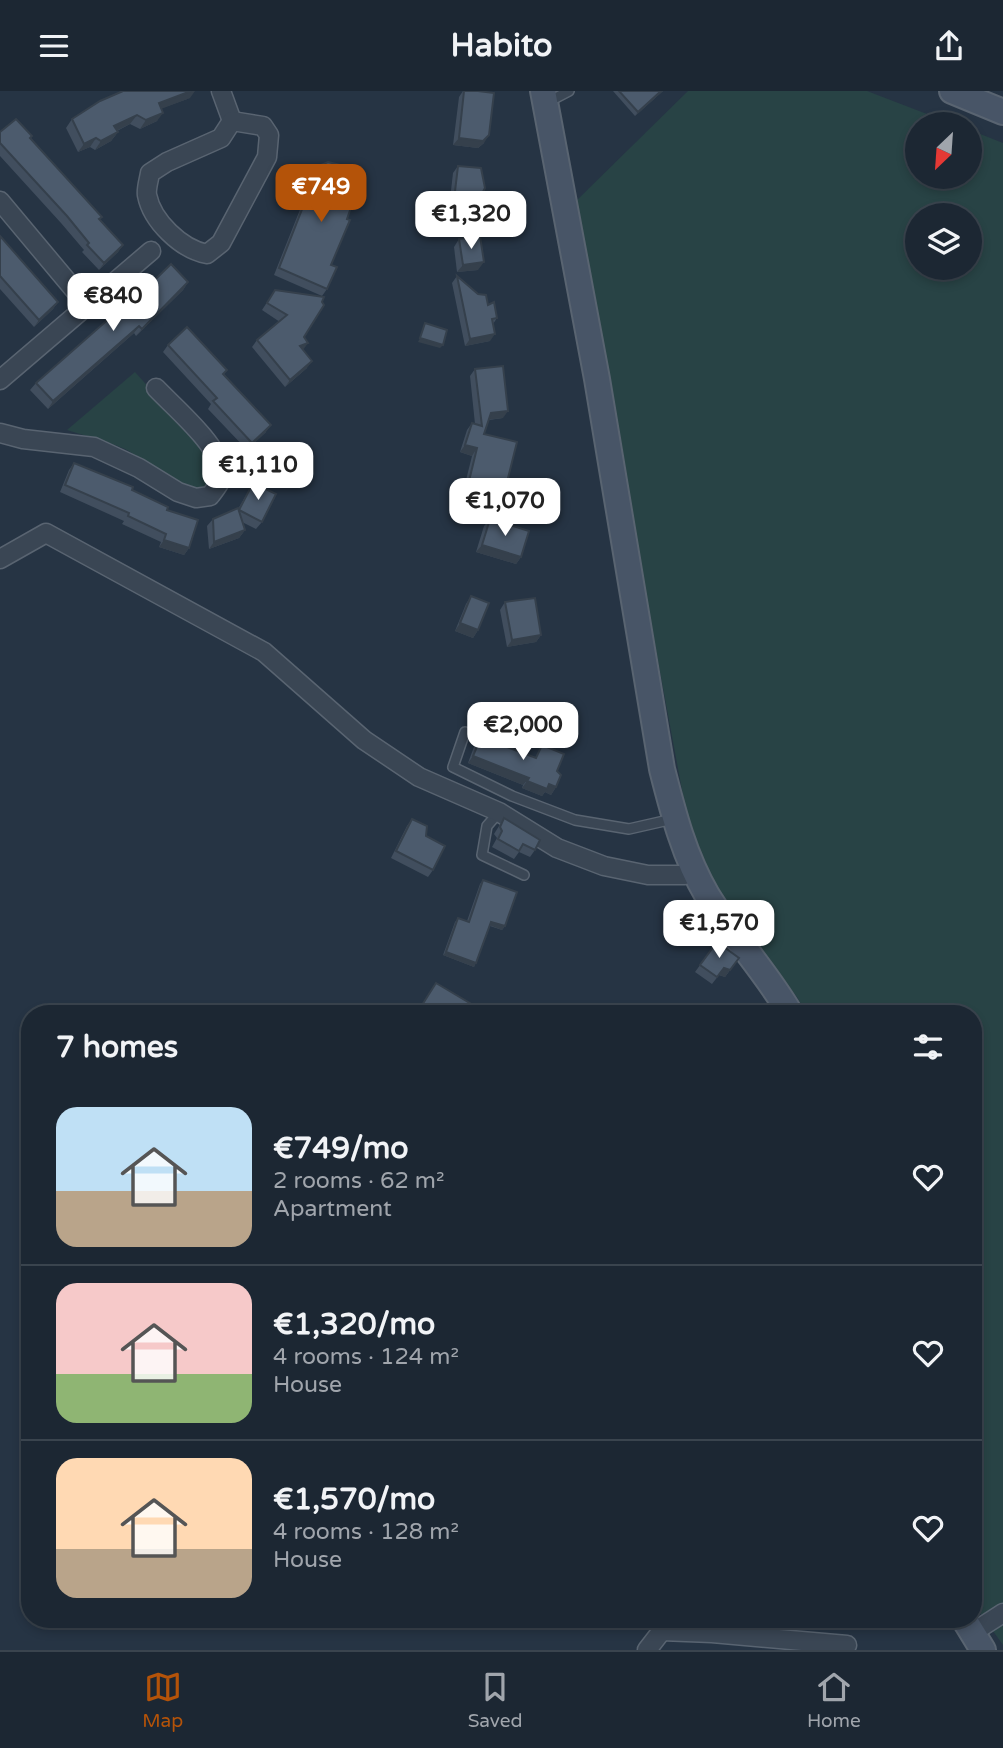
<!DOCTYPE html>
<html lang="en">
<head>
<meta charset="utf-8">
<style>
	:root { --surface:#1c2733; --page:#29333f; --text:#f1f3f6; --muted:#a0a5ac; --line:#3a444e; --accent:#b45309 }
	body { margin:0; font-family:"Varela Round",sans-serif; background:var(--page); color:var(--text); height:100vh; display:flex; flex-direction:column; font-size:26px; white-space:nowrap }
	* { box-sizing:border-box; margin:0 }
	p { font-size:23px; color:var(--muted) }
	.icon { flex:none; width:38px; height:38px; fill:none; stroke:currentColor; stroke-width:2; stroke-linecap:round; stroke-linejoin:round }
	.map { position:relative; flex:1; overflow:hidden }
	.side { position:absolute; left:21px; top:914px; width:961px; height:623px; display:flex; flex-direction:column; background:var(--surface); border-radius:28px; box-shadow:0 4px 10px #0003,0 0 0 2px var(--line) }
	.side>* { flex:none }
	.needle { width:46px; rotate:205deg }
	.buttons { position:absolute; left:905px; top:21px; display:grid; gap:14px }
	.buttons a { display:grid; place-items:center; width:77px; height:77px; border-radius:50%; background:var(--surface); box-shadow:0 4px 10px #0003,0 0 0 2px var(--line); font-size:35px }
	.price { position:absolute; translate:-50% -60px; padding:0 16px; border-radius:14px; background:#fff; color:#222; font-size:23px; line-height:46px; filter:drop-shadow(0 2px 4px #0008) }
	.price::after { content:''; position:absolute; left:50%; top:42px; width:21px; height:16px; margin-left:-10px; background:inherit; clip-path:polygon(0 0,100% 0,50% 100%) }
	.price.current { background:var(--accent); color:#fff }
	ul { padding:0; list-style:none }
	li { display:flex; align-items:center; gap:21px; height:175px; padding:0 35px }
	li+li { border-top:2px solid var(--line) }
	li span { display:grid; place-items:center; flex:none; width:196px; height:140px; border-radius:21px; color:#555 }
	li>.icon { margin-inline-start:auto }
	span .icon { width:84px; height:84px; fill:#fffc; stroke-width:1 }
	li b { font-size:30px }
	h2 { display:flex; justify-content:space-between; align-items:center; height:84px; padding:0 35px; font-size:30px }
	header { display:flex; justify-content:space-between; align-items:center; height:91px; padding:0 35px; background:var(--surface); font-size:32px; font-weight:700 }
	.dock { display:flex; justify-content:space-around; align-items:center; height:98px; border-top:2px solid var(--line); background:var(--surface); font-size:19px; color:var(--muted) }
	.dock a { display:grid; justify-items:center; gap:4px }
	.dock .current { color:var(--accent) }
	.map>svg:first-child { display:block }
	.green { fill:#284345; fill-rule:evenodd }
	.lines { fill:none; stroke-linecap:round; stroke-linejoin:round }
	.service-casing { stroke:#596471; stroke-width:12 }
	.minor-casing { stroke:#596471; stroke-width:21 }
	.secondary-casing { stroke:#596471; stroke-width:28 }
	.service { stroke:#3a4654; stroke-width:9 }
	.minor { stroke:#3a4654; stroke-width:18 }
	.secondary { stroke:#485567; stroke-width:24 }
	.wall { fill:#414e5e }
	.shaded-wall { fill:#35404c }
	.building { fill:#4c5b6d; stroke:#35404c; stroke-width:2 }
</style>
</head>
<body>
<header><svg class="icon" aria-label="menu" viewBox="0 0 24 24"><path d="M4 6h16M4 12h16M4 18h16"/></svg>Habito<svg class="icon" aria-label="share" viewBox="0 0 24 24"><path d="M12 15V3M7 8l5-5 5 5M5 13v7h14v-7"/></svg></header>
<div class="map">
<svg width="1003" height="1559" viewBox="0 0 1003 1559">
	<rect width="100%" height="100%" fill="#263444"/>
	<!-- green -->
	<g class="green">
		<path d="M688,0h179l86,33h-36v53h53v-47l33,13v1502l-30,-42v-590h-167l-9,-16 -81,-99 -26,-65 -117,-629zM917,124h53v53h-53z"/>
		<path d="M135,281l75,84 4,12 -7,19c-28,11 -58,-26 -82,-38 -18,-8 -39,-13 -58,-19z"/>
	</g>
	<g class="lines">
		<defs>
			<g id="service">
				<path d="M546,12l23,-12"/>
				<path d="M465,641l-12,35 59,29 63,24 54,9 44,-10"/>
				<path d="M499,721l-12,14 -5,29 42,20"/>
			</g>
			<g id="minor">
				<path d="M221,0l11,30"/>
				<path d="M232,30l31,5 6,9 -2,22 -46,86 -14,11c-26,-5 -55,-33 -60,-59 -1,-7 2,-15 3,-22l17,-11 54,-24z"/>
				<path d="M0,110l87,104"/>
				<path d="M0,289l151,-129"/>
				<path d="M0,342l23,6 71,8 45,21 39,24 18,6 14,-2c5,-7 13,-15 12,-25 -4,-27 -47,-63 -66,-83"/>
				<path d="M0,468l46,-26 218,119 100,88 55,37 80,35 58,36 47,18 44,9h37l10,-4"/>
				<path d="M661,1540l51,2 135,12"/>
				<path d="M972,1542l31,-20"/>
				<path d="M647,1559l24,-31"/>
			</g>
			<g id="secondary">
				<path d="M543,0l54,288 65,390c11,43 22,87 45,126 25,41 59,77 83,118"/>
				<path d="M952,0l51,21"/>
				<path d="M964,1528l19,31"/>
			</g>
		</defs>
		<!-- service casing -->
		<use href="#service" class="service-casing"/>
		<!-- minor casing -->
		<use href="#minor" class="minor-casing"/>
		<!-- secondary casing -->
		<use href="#secondary" class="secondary-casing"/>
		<!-- service -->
		<use href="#service" class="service"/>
		<!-- minor -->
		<use href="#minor" class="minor"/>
		<!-- secondary -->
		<use href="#secondary" class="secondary"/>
	</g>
	<!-- wall -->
	<g class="wall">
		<path d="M463,0h15l6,52 -6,5 -25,-3 6,-48z"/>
		<path d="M613,0h50l-28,25z"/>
		<path d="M190,7l-28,10 -5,13 -17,8 -10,-5 -13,7 1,1 -7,9 -16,9 -5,-3 -12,5 -12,-24 6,-9z"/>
		<path d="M0,41l31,6 69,82 23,25 -5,7 -19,18 -17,-18 2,-2 -23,-27 -61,-67z"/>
		<path d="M458,75l14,45 -23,-3 4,-35z"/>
		<path d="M309,79l22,95 -4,24 -5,7 -48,-21 31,-78 -7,-2 6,-17z"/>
		<path d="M424,109l18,30 -17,-1 1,-11 -5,-3 1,-12z"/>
		<path d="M0,145l58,66 -5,7 -19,18 -34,-38z"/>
		<path d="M459,148l19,31 -21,2 -3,-25z"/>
		<path d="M457,185l31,29 9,13 -4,6 -3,17 -25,5 -13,-63z"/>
		<path d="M188,191l-5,8 -47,46 -2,-3 -86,76 -18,-19 6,-7 79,-64z"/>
		<path d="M275,199l29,47 -1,13 4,18 -22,19 -33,-40 5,-7 23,-18 -18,-12z"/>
		<path d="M168,254l59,25 -3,4 42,58 -19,18 -39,-41 3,-5 -48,-52z"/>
		<path d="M475,278l28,49 -14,2 -5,14 21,56 -5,7 -36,-9 8,-32 -12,-4 7,-22 5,-7 3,1 -5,-48z"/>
		<path d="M253,364l25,21 -5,7 -14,3 3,36 -6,7 -14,-7 3,8 -6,8 -30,11 -2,-23 6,-7 25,-10 14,-24 -4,-23z"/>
		<path d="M74,372l58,27 35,20 22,38 -5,7 -25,-8 2,-5 -39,-18 2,-3 -64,-29 9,-22z"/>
		<path d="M490,428l31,38 -5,7 -40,-12 8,-26z"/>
		<path d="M471,505l7,34 -5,8 -18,-7 11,-27z"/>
		<path d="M505,511l36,33 -5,7 -29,5 -7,-37z"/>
		<path d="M481,646l54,21 7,-13 15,26 -1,16 -5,8 -6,-3 -3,4 -20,-8 1,-3 -55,-22 7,-19z"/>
		<path d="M504,727l31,32 -5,7 -11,-5 -5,7 -22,-12 5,-9 -3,-4z"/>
		<path d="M412,728l14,17 7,34 -5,7 -37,-19 16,-32z"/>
		<path d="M483,789l22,46 -3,4 -12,-4 -16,41 -31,-12 12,-33 3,-4 9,3 13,-37z"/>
		<path d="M717,851l22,16 -14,19 -6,-2 -7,9 -17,-12z"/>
	</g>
	<!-- shaded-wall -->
	<g class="shaded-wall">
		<path d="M191,0h4l-5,7 -37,14 6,-9z"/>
		<path d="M661,0h2l-28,25 3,-4z"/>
		<path d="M163,22l-6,8 -17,8 6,-9z"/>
		<path d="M137,24l-7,9 -22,11 6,-9z"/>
		<path d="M118,41l-7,9 -16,9 6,-9z"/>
		<path d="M489,44l-5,8 -6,5 -25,-3 6,-7z"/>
		<path d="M96,47l-6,9 -12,5 6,-8z"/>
		<path d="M303,96l7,2 -5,8 -7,-2z"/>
		<path d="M454,109l23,3 -5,8 -23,-3z"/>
		<path d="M428,134l17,2 -3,3 -17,-1z"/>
		<path d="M123,154l-5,7 -19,18 5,-7z"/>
		<path d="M484,171l-6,8 -21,2 6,-7z"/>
		<path d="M188,191l-5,8 -47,46 6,-7z"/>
		<path d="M58,211l-5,7 -19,18 5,-7z"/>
		<path d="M139,235l-5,7 -86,76 5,-8z"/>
		<path d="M495,243l-5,7 -25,5 5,-7z"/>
		<path d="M420,247l23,7 -3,3 -22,-6z"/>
		<path d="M308,252l-5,7 -3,-4z"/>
		<path d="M312,270l-5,7 -22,19 5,-7z"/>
		<path d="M508,320l-5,7 -17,2 5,-7z"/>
		<path d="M271,334l-5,7 -19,18 5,-7z"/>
		<path d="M465,354l12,3 -5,8 -12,-4z"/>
		<path d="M278,385l-5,7 -21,4 5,-8z"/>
		<path d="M469,390l36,9 -5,7 -36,-9z"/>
		<path d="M245,439l-6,8 -30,11 5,-7z"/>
		<path d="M164,449l25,8 -5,7 -25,-8z"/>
		<path d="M482,454l39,12 -5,7 -40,-12z"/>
		<path d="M460,532l18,7 -5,8 -18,-7z"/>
		<path d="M541,544l-5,7 -29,5 5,-7z"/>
		<path d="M473,665l56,22 -6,7 -55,-22z"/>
		<path d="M527,690l22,3 7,3 -5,8 -6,-3 -3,4 -20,-8z"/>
		<path d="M491,831l14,4 -3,4 -13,-5z"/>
		<path d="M446,861l30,11 -2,4 -31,-12z"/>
		<path d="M724,877l6,2 -5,7 -6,-2z"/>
	</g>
	<!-- building -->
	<g class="building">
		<path d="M123,0h68l-32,12 4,10 -17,7 -9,-5 -23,11 4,6 -17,9 -5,-3 -12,6 -12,-25 28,-18z"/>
		<path d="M464,0h14l16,2 -5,42 -6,6 -24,-3z"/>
		<path d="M619,0h42l-23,21z"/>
		<path d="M16,28l16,17 -2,2 72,79 -3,2 24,26 -19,18 -17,-18 2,-2 -22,-27 -67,-73v-11z"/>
		<path d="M328,71l21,5 1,7 11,4 -14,41 3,1 -19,45 6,2 -10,22 -48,-21 31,-79 -7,-2 6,-17z"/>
		<path d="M458,75l23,2 4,20 -8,15 -23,-3z"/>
		<path d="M424,109l23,1 -2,26 -17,-2 1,-11 -6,-2z"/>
		<path d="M0,145l58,66 -19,18 -39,-44z"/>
		<path d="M480,145l4,26 -21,3 -4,-26z"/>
		<path d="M171,173l17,18 -46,47 -3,-3 -86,75 -17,-18 76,-67 3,3z"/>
		<path d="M457,185l21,18 8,1 2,10 6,-3 3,16 -5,1 3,15 -25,5z"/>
		<path d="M275,199l49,7 -2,5 2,3 -20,32 4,6 -8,3 12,15 -22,19 -33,-40 30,-25 -20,-12z"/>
		<path d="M425,232l22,7 -4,15 -23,-7z"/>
		<path d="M187,236l40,43 -4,4 48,51 -19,18 -39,-42 4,-3 -49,-53z"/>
		<path d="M503,275l5,45 -17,2 -7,21 33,8 -12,48 -36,-9 8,-33 -12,-3 7,-22 10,3 -7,-57z"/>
		<path d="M274,361l4,24 -21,3 -4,-24z"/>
		<path d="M74,372l59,24 -1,3 36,17 -1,3 31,10 -9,28 -25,-8 2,-6 -38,-18 1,-3 -64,-28z"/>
		<path d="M253,392l23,11 -14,28 -23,-12z"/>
		<path d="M238,417l7,22 -31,12 -1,-23z"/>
		<path d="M490,428l39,12 -8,26 -39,-12z"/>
		<path d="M471,505l18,7 -11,27 -18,-7z"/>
		<path d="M535,507l6,37 -29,5 -7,-38z"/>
		<path d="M481,646l55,21 6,-13 22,9 -7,17 4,4 -5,12 -7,-3 -2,5 -20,-8 2,-3 -56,-22z"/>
		<path d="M504,727l36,22 -5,10 -12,-6 -4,7 -21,-12 4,-8 -2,-4z"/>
		<path d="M412,728l15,7 -1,10 19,10 -12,24 -37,-19z"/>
		<path d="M483,789l34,12 -12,34 -14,-4 -15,41 -30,-11 12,-34 11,4z"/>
		<path d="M717,851l22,16 -9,12 -6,-2 -7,9 -17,-12z"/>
		<path d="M436,892l47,28 -1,2h-65z"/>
	</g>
</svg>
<div class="buttons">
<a><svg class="needle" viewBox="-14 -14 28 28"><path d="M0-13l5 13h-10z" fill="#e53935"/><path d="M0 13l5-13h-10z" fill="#a0a5ac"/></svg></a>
<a><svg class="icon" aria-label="layers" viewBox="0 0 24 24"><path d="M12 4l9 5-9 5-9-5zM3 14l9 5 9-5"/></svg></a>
</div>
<b class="price current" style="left:321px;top:133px">€749</b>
<b class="price" style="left:471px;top:160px">€1,320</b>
<b class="price" style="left:113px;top:242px">€840</b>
<b class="price" style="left:258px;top:411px">€1,110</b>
<b class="price" style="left:505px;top:447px">€1,070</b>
<b class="price" style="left:523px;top:671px">€2,000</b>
<b class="price" style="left:719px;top:869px">€1,570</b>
<section class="side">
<h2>7 homes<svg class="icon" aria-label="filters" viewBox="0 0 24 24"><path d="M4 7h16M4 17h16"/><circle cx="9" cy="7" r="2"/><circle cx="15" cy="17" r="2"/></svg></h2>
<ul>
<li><span style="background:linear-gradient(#bfe0f5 60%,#b9a48a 0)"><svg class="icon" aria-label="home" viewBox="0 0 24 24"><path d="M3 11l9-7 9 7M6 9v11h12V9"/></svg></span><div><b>€749/mo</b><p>2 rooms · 62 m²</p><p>Apartment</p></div><svg class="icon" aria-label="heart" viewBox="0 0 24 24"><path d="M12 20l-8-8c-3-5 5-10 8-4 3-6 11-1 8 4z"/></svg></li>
<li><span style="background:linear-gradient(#f6c9c9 65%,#8fb573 0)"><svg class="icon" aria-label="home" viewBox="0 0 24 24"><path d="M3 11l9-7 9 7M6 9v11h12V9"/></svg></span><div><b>€1,320/mo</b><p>4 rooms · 124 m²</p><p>House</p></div><svg class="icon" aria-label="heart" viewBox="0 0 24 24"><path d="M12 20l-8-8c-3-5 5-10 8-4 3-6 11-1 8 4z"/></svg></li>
<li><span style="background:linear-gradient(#ffd9b3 65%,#b9a48a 0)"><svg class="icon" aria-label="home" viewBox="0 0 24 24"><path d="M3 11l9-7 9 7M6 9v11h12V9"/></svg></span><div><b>€1,570/mo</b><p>4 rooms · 128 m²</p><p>House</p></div><svg class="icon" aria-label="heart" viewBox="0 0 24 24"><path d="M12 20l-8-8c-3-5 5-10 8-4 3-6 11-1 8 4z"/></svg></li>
</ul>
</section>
</div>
<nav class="dock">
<a class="current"><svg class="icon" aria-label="map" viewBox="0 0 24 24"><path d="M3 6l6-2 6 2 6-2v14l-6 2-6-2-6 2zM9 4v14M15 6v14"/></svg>Map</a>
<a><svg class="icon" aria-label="saved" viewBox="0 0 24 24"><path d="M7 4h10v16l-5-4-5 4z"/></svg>Saved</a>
<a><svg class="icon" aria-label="home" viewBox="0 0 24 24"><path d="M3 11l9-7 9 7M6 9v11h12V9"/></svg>Home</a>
</nav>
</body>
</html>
